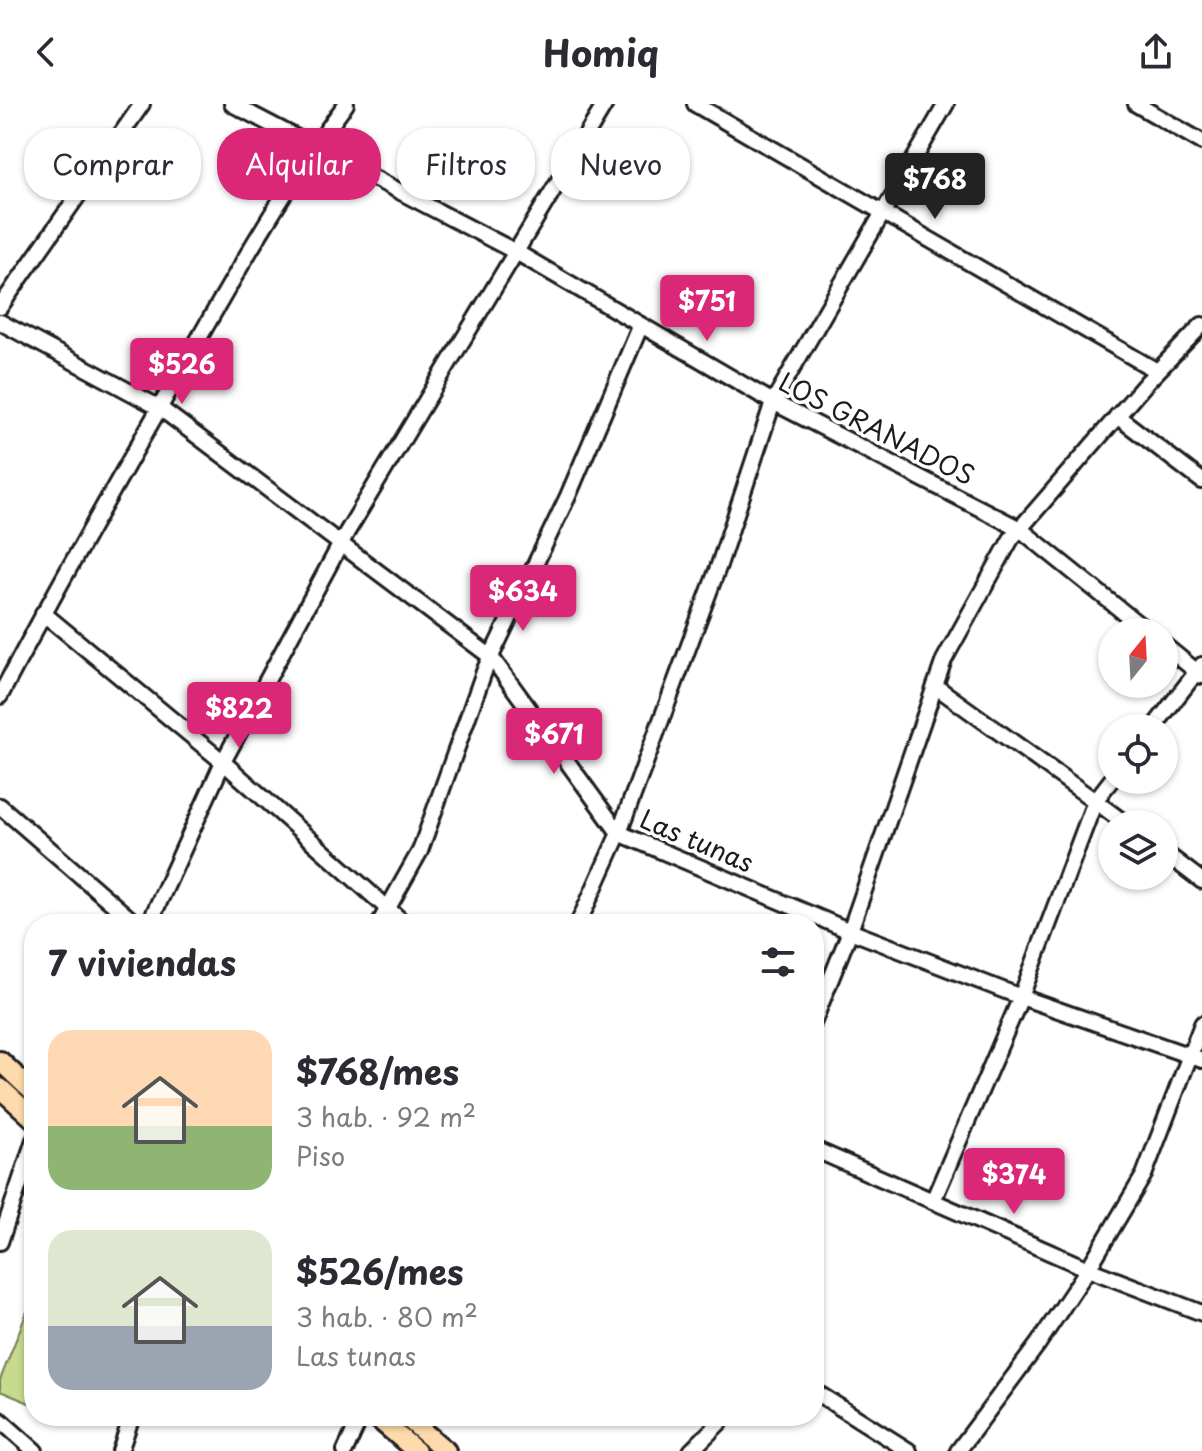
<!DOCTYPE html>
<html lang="es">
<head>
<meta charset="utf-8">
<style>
	:root { --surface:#fff; --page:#f2f2f3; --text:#2b2b33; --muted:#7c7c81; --accent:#db2777 }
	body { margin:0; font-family:"Playpen Sans",sans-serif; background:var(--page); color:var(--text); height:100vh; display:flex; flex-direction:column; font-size:30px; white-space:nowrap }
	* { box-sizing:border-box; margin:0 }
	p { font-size:26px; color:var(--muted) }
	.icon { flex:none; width:44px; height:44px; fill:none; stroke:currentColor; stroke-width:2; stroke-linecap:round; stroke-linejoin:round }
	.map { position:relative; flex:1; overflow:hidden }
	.details { position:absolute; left:24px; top:810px; width:800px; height:512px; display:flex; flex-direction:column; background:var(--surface); border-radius:32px; box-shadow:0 2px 6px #0004 }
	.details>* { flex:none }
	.top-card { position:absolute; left:24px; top:24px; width:800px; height:72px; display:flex; gap:16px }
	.needle { width:52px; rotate:18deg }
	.fabs { position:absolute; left:1098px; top:514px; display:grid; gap:16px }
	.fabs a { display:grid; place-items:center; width:80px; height:80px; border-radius:50%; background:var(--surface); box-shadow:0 2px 6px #0004; font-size:40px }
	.price { position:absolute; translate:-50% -68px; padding:0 18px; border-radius:8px; background:var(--accent); color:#fff; font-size:26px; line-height:52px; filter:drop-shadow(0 2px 4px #0008) }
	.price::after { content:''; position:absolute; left:50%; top:48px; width:24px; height:18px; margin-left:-12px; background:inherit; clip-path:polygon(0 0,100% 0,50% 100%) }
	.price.on { background:#222; color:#fff }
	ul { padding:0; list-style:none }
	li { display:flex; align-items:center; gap:24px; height:200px; padding:0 24px }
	li span { display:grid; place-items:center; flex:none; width:224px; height:160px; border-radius:24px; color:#555 }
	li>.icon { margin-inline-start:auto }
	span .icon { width:96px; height:96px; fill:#fffc; stroke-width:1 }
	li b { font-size:34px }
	h2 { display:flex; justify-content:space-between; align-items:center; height:96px; padding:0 24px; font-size:34px }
	.pill { padding:0 28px; border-radius:32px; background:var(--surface); box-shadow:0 2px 6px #0004; font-size:28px; line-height:72px }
	.pill.on { background:var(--accent); color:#fff }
	header { display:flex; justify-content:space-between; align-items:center; height:104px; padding:0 24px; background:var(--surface); font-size:36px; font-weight:700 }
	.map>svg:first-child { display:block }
	.green { fill:#c7da8f; stroke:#727b56; stroke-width:2 }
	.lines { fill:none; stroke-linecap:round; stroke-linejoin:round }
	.minor-casing { stroke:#1c1c1c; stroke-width:20 }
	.major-casing { stroke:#1c1c1c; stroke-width:24 }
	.minor { stroke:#fff; stroke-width:14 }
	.major { stroke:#fedbac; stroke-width:18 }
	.labels { text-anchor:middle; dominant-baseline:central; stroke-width:7; stroke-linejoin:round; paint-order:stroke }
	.street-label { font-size:26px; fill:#1c1c1c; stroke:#fff }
</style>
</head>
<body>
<header><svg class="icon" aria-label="back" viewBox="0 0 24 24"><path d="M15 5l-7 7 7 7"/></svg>Homiq<svg class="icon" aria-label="share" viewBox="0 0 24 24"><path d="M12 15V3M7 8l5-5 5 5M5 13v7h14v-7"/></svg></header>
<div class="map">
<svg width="1202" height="1347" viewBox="0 0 1202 1347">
	<rect width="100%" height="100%" fill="#fff"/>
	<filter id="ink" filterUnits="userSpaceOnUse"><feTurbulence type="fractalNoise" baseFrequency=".0125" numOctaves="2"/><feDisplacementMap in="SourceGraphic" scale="16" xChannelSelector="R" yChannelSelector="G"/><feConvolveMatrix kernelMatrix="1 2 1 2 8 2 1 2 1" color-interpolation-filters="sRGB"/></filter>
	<g filter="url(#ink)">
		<!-- green -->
		<path class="green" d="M34,1190v111l-34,-14v-11z"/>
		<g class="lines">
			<defs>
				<g id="minor">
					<path d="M232,0l284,148 257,150 247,127 128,103"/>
					<path d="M695,0l462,267"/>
					<path d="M1136,0l66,38"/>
					<path d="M0,203l142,-203"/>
					<path d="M0,218l160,86 331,249 128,176 231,98 171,66 181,63"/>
					<path d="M1117,312l85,65"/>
					<path d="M43,509l180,149 182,162"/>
					<path d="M1164,541l38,31"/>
					<path d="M935,582l160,115 17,-22"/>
					<path d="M0,592c56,-108 117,-213 177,-319 53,-93 105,-187 169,-273"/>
					<path d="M1153,624l49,-63"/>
					<path d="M0,702l136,118"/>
					<path d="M1164,748l38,29"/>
					<path d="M149,820l74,-162 124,-230 258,-428"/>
					<path d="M379,820l41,-73 65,-182 83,-173 72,-169"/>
					<path d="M578,820l41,-91 100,-268 54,-163 173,-298"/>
					<path d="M814,917l36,-90 94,-271 67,-121 136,-157 55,-57"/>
					<path d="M814,1045l274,120 114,44"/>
					<path d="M933,1097l88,-204 74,-196 31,23"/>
					<path d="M0,1138l34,-102"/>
					<path d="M814,1287l95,60"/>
					<path d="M0,1316l35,31"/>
					<path d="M120,1347l12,-35"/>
					<path d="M345,1347l16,-35"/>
					<path d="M691,1347l35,-35"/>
					<path d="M958,1347l80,-107 50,-75 56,-94 58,-151"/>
				</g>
				<g id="major">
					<path d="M0,957l34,32"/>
					<path d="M0,984l34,31"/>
					<path d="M375,1312l41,35"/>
					<path d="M405,1312l41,35"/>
				</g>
			</defs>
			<!-- minor casing -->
			<use href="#minor" class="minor-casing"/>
			<!-- major casing -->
			<use href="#major" class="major-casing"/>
			<!-- minor -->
			<use href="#minor" class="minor"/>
			<!-- major -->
			<use href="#major" class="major"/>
		</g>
	</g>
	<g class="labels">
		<!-- street labels -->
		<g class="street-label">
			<text transform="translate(877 324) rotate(27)">LOS GRANADOS</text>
			<text transform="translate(697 736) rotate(23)">Las tunas</text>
		</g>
	</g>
</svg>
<div class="fabs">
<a><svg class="needle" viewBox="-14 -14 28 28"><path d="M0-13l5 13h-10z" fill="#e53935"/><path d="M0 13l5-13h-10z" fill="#7c7c81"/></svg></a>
<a><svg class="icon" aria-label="locate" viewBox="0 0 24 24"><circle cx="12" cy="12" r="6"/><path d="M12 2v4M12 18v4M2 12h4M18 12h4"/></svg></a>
<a><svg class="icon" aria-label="layers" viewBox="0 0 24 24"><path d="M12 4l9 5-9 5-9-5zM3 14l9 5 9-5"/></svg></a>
</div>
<b class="price on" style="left:935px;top:117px">$768</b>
<b class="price" style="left:707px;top:239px">$751</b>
<b class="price" style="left:182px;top:302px">$526</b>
<b class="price" style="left:523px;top:529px">$634</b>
<b class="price" style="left:239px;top:646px">$822</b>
<b class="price" style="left:554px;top:672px">$671</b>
<b class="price" style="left:1014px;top:1112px">$374</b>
<div class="top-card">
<a class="pill">Comprar</a>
<a class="pill on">Alquilar</a>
<a class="pill">Filtros</a>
<a class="pill">Nuevo</a>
</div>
<section class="details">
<h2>7 viviendas<svg class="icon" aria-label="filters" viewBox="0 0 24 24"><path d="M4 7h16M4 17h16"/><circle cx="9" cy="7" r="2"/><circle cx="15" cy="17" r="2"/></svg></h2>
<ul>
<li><span style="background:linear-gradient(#ffd9b3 60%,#8fb573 0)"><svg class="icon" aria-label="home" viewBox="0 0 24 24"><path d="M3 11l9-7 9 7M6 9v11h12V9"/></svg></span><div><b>$768/mes</b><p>3 hab. · 92 m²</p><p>Piso</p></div></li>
<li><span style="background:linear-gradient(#dfe7d0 60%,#9aa5b1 0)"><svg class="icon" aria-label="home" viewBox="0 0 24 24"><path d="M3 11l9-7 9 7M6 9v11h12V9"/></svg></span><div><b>$526/mes</b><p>3 hab. · 80 m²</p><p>Las tunas</p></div></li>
</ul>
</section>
</div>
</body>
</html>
